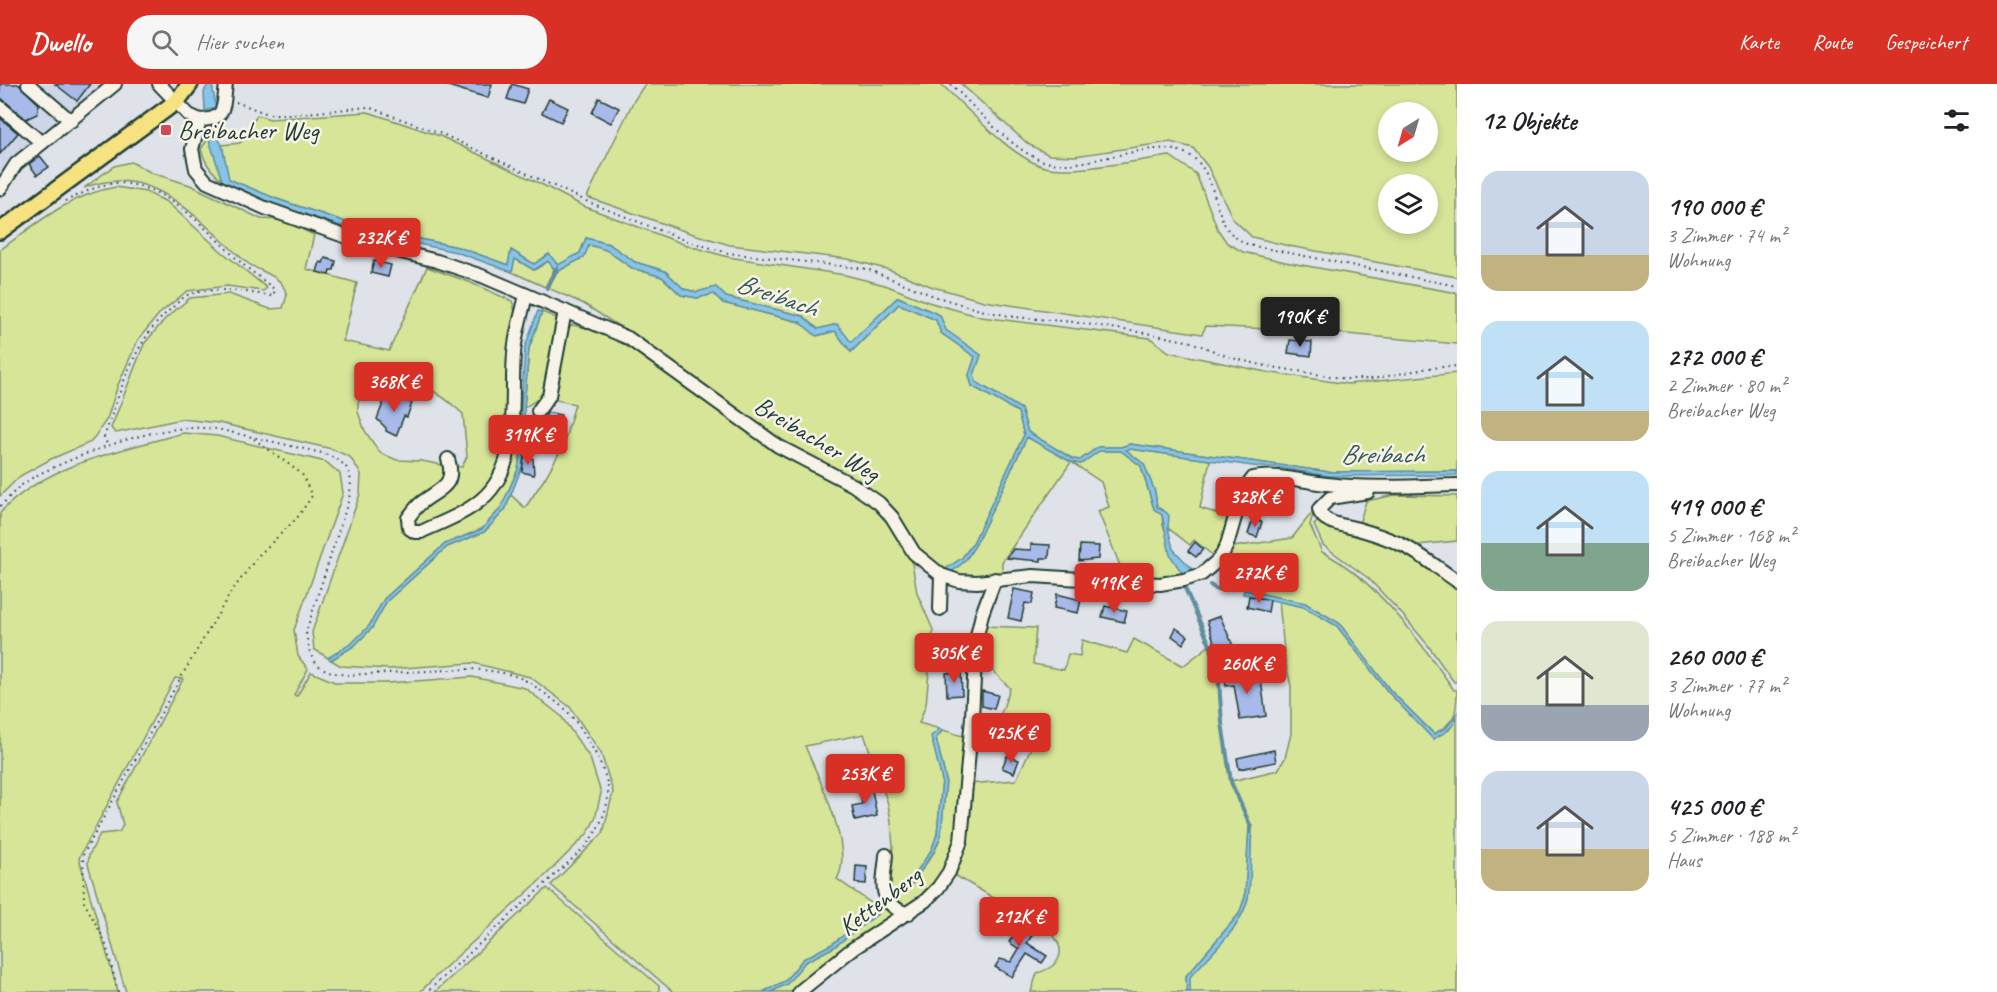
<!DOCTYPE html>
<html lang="de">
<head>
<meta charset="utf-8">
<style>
	:root { --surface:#fff; --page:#f6f6f6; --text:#202124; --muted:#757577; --accent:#d93025 }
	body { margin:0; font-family:Caveat,sans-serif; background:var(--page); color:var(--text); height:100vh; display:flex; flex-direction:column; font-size:22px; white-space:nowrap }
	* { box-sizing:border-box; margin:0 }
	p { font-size:20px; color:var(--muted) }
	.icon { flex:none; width:33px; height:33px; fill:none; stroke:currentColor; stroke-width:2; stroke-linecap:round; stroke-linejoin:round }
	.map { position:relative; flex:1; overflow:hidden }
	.details { display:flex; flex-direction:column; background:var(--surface); width:540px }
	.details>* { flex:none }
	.needle { width:39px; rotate:217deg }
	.controls { position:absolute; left:1378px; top:18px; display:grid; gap:12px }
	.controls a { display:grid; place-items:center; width:60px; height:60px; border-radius:50%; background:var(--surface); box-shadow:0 3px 9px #0003; font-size:30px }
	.price { position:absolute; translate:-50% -51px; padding:0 14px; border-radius:6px; background:var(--accent); color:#fff; font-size:20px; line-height:39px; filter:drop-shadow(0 2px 3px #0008) }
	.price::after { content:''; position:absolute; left:50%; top:36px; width:18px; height:14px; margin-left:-9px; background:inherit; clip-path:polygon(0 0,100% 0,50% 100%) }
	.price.selected { background:#222; color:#fff }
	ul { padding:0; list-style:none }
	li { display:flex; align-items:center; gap:18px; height:150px; padding:0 24px }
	li span { display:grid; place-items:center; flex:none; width:168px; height:120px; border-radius:18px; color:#555 }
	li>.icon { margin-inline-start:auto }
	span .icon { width:72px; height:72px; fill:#fffc; stroke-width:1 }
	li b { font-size:26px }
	h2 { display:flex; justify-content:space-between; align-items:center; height:72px; padding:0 24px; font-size:26px }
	header { display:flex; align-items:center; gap:36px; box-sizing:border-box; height:84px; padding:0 30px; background:var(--accent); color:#fff }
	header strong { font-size:28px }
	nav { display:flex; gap:33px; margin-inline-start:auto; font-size:21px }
	.search { width:420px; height:54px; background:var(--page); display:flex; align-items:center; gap:15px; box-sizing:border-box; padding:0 21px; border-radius:24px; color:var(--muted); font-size:22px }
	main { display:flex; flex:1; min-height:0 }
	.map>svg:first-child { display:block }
	.built { fill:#ced6e8 }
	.green { fill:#d7e599; stroke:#7b9166; stroke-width:1.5; fill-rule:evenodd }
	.water { fill:#88c4e8; stroke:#5e8ea0; stroke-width:1.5 }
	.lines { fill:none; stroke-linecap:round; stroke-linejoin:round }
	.stream { stroke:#5e8ea0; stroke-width:4 }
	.building { fill:#a8bae9; stroke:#1f3d34; stroke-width:1.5 }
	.minor-casing { stroke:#1f3d34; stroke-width:16 }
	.major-casing { stroke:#1f3d34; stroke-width:20 }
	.path { stroke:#1f3d34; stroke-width:2; stroke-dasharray:1.5 4.5; stroke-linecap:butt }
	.minor { stroke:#f7f3e8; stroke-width:12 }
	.major { stroke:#f7e281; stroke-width:15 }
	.poi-dot { fill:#d1495b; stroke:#f7f3e8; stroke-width:2 }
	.labels { text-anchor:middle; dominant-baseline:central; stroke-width:5; stroke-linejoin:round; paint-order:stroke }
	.poi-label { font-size:26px; fill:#1f3d34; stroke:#f7f3e8; text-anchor:start }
	.street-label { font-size:26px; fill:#1f3d34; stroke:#f7f3e8 }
	.water-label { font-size:27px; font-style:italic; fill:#345858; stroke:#f7f3e8 }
</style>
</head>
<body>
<header>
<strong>Dwello</strong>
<div class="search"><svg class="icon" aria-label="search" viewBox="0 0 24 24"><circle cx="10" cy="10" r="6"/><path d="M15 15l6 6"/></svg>Hier suchen</div>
<nav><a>Karte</a><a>Route</a><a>Gespeichert</a></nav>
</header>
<main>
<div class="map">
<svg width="1457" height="908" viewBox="0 0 1457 908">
	<rect width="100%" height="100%" fill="#dfe2e8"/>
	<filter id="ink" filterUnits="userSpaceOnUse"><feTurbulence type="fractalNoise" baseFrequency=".0167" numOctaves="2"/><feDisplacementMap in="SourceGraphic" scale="12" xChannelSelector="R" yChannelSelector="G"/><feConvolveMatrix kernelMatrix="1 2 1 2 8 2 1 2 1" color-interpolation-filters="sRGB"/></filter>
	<g filter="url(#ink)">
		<!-- built -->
		<path class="built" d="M0,0h108l-108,98z"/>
		<!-- green -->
		<g class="green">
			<path d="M645,0h296c26,24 72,75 104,83 26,7 95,-7 125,-11l26,18 22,56 9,13 16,9 42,10 172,31v51l-144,-13 -107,-5 -4,8 -218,-33 -51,-14 -43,-17 -42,-11 -118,-14 -40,-12 -103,-36 46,-95z"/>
			<path d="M961,0h496v193l-168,-31 -37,-9 -19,-18 -25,-52 -15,-19 -23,-6 -95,14 -26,-1 -21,-11zM1428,28v40h-39v-40zM1428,100v40h-39v-40z"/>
			<path d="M368,28l72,24 103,49 40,21 103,39 42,12 117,18 40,10 43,17 53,15 169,21 19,14 97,20 82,12 109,-11v98l-128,1 -199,-28 -9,3h-23l-18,13 -7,-1 -45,-27 -7,-23 -45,-27 -2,-7 7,-20 -36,-25 -5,-15 -42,-18 -47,46 -14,-19 -19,5 -15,-13 -77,-19 -10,-10 -19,5 -13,-3 -19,-18 -30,-9 -26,-18 -23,-6 -6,15 -22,13 -9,-12 -15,10 -23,-14 -3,15 -50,-18 -100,-21 -81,-27 -49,-20 -6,-34 18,-2 7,-8 10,-20 13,4z"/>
			<path d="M208,55l6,12 8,29c-12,-10 -17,-17 -21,-31z"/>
			<path d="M131,78l21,11 38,12 71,34 21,1 32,15 -8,34 51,14 -14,58 46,10 38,-84 42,15 43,19c8,19 -1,43 -1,64 -2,44 7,102 -34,133 -17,13 -37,21 -57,30l-7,-4 -1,-5c4,-5 8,-11 13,-15 16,-13 27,-14 28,-38l9,1 5,-11 -4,-42c-29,-27 -44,-32 -83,-39l-22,27v10l7,19 15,22 17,7 25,1 25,5c4,22 -15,24 -28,35 -7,6 -12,13 -16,20 0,11 7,15 17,17 21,-11 46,-20 64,-36 32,-28 33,-72 33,-111l5,1 1,49 -5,28 -17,39 -19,21 -37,15 -61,55 -15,27 -17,18 -24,14 -14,-9 -2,-17 48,-138 1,-20 -11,-17 -18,-8 -113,-26 -37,-4 -66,14 -5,-5 33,-84 21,-25 25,-21 39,-4 41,15 13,-1 4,-13c-2,-4 -3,-9 -6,-12 -8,-10 -26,-13 -36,-22 -47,-40 -92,-101 -161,-73l30,-22z"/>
			<path d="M116,103l30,5 21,10 54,49 46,37 -4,3 -36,-5 -40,5 -28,23 -21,26 -20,45 -11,34 -16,23 -40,17 -31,17 -20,20v-246c37,-27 69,-55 116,-63z"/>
			<path d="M589,160l17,6 26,18 30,9 19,18 16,3 17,-4 9,9 77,19 17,14 18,-5 16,21 48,-48 37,16 5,13 34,24 -6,18 3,11 46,26 6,23 -51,108 -11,15 -18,12 -26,-20 -22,-35 -139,-90 -132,-95 -41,-26 -36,-16 9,-16 27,-15z"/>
			<path d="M515,174l19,12 14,-9 6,8 -9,18 -33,-15z"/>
			<path d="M542,228l15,6 2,3 -14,73 -21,14 5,-60z"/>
			<path d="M572,241l26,5 21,9 232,148 27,21 10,11 23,38 6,36 16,37 -7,74 -7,19 21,6 -8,8 10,43 -5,54 -5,15 -29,43 2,2 30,-43 6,-16 5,-55 -10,-42 7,-8 23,7 -9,102 -6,19 -17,29 -140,105h-23l16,-8 18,-22 29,-15 43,-36 -45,33 -29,15 -18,22 -22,11h-90l-122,-107 52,-52 10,-41 -12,-39 -31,-46 -40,-30 -57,-14 -84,6 -48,-3 -10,-6 23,-14 18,-18 15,-27 60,-54 37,-15 21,-22 6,-15 14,13 20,-30 18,-32 12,-42 -23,-5 16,-71zM864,650l24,70 3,17 2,26 -6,46 4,9 -8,7 -9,-4 -37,-26c18,-30 -19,-102 -32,-133z"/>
			<path d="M183,349l34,3 109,26 14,12 3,19 -49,137 4,26 10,13 -14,26 3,1 14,-24 26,11h50l85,-6 53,11 36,28 29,42 11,35 -6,26 -8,15 -40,40 -109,100 -18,18h-294l-38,-128 1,-9 11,-21 19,-2 4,-7 -6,-23 66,-123 -8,-1 -96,180 39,134h-118v-479c46,-50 121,-62 183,-80z"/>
			<path d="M1027,353l44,25 10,2 18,-13h22l20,15 13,43 8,6 1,10 21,51 -24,3 -35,-1 -27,-67 11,-4 -8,-25 -30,-20 -69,100v11l-34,3 -18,-3 15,-12 11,-17z"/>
			<path d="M1130,365l80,11 -10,48 31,10 -15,40 -22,-18 -4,5 -22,-17c-2,-14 3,-13 -11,-21l-2,-15 -11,-27 -18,-15z"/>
			<path d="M1395,411l62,1v45l-41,4 -57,-21 7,-23z"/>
			<path d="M1314,426l-4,15 12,27c53,26 99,90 132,138h3c0,23 -1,32 -23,44l-44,-44 -51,-67 -34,-20 -61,-13 -16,-31 5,-12 59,-9z"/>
			<path d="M1319,436l38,11 43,19 57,36v96h-3l-27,-38 -26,-31 -33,-35 -45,-33 -9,-20z"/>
			<path d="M1279,517l25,6 33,19 51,66 45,46 16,-8 8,-12v274h-267l-1,-15 46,-50 13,-29 4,-70 -3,-1 -4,70 -6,17 -53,62 1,16h-156l6,-19c24,-7 31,-22 13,-42l-97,-57 16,-90 47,-4 18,-39 -37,-16 13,-37 -33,-32 5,-30 54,2 -3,36 31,6 4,-16 12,2 2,-16 45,13 7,-14 49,27 27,-21c14,44 11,91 21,136l47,-11 7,-12 6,-24v-48l-6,-26z"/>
			<path d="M547,804l112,98v6h-224z"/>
		</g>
		<!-- water -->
		<g class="water">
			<path d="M208,0h4l4,24 -11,3 -1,-19z"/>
			<path d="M214,47l8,14 7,34 48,20 81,27 100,21 50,18 3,-15 23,14 15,-10 9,11 22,-12 6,-15 23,6 26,18 30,9 19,18 13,3 19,-5 10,10 77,19 15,13 19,-5 14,18 47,-45 42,18 6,15 35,25 -7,20 2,7 45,27 7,23 45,27 7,1 18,-13h23l9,-3 199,28 128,-1v4l-128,1 -55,-9h-14l-130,-18 -4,1 18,14 11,28 2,15 10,6 2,3 -1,12 5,21 22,23 -11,4 -14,-21 -8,-40 -8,-6 -13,-43 -20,-15h-22l-18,13 -10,-2 -44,-25 -51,107 -11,17 -15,12 -6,-3 18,-12 11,-15 51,-108 -6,-23 -46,-26 -3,-11 6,-18 -34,-24 -5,-13 -37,-16 -48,48 -16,-21 -19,5 -16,-14 -77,-19 -9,-9 -17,4 -16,-3 -19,-18 -30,-9 -26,-18 -17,-5 -5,12 -27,15 -9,-11 -14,9 -19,-11 -3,13 -56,-20 -99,-21 -82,-26 -47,-20 -6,-5 -15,-47z"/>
			<path d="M538,227l4,1 -13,36 -5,60 2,34 -3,22 -18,46 -21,22 -37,15 -60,54 -15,27 -18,18 -23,14 -3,-2 24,-15 17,-17 15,-27 61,-55 37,-15 19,-21 17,-39 5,-28 -2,-33 4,-61z"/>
			<path d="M1244,506l61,13 34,20 51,67 44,44 13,-7 10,-14c-1,14 -12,20 -24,26l-45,-47 -51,-66 -33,-19 -61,-13z"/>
			<path d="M940,645l3,1 -7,8 10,42 -5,55 -6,15 -30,44 -2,-2 29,-43 5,-15 5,-54 -11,-44z"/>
			<path d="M1249,743h3c-2,23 0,48 -4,71 -6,30 -39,57 -58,79v15h-3l-1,-16 53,-62 6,-17z"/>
			<path d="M877,826l2,3 -45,34 -29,15 -18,22 -16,8h-8l22,-11 18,-22 29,-15z"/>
		</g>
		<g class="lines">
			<!-- stream -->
			<g class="stream">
				<path d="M547,204l10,-20"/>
				<path d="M1210,501l6,4h16"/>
				<path d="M1184,502l26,59 8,24 4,54 9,59 20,45 -1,5"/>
			</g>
		</g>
		<!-- building -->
		<g class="building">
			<path d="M0,0h18l21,20 -2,10 -11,5 -26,-22z"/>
			<path d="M55,0h35l-13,17z"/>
			<path d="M449,0h43l-4,14 -40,-12z"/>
			<path d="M512,0l16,5 -5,15 -16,-5z"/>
			<path d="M599,14l20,10 -8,15 -19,-10z"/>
			<path d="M549,15l19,9 -7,14 -19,-9z"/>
			<path d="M0,34l18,15 -18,21z"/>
			<path d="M40,72l9,11 -12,8 -8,-11z"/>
			<path d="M325,174l11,3 -2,9h-4l-1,5 -12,-3 3,-10 3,1z"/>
			<path d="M374,177l17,4 -3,12 -17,-4z"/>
			<path d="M1290,256l22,2 -1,14 -23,-3z"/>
			<path d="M387,309l25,10 -5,14 -3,-1 -8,20 -10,-5v-3l-9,-9z"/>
			<path d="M547,328l14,3 -4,15 -14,-3z"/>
			<path d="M524,373l9,1 1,17 -12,-3z"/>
			<path d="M1268,402l23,3 -3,26 -24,-3 1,-10 -6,-1 2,-12h6z"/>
			<path d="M1253,435l9,3 -5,15 -9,-3z"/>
			<path d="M1195,458l8,7 -7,8 -8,-6z"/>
			<path d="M1031,460l19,1 -1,13h-8v3l-34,-3 6,-9 18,1z"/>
			<path d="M1080,461l19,1 -1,13 -19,2z"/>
			<path d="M1014,505l20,4 -2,11 -7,-1 -4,18 -13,-3z"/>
			<path d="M1057,510l24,6 -3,13 -24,-5z"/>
			<path d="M1249,512l21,4 -2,12 -21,-5z"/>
			<path d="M1105,522l22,5 -3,11 -22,-5z"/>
			<path d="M1220,532l14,32 -16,5 -11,-32z"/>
			<path d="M1176,544l12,8 -5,8 -11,-8z"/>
			<path d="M1241,585l2,14 18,-3 5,36 -26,4 -6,-35 -8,1 -2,-15z"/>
			<path d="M961,588l1,23 -15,1 -1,-23z"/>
			<path d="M982,607l16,4 -4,14 -12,-3z"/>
			<path d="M1274,666l2,12 -37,7 -2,-11z"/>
			<path d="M1007,672l12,4 -5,13 -12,-5z"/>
			<path d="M871,701l6,31 -22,5 -3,-15 10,-2 -3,-16z"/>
			<path d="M856,782l11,1 -1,17 -11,-1z"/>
			<path d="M1008,836l12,8 3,-5 12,8 -8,12 20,13 -5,7 -15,-9 -15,23 -17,-10 5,-8 11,3 8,-13 -10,-7 5,-7 -12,-7z"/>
		</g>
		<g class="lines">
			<defs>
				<g id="minor">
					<path d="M28,0l43,37"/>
					<path d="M159,0l30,31 11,5 -8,29 4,20 11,13 58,26 96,34 76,19 45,15 146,62 150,108 75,39 26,18 13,14 22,36 27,22 18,6 18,1 56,-6 127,8 24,-4 18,-6 15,-13 5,-6 5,-10 15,-52 11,-15c26,-5 49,4 74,6 43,5 87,2 130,1"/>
					<path d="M0,23l42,36"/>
					<path d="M200,36c27,0 23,-15 26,-36"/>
					<path d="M0,105l16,-25 99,-80"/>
					<path d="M538,327l11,-15 16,-85"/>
					<path d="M448,375c9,28 -10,30 -27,44 -5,4 -9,10 -13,15l1,10 6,4h6c21,-10 44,-18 61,-33 40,-34 28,-99 32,-145 1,-20 8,-40 12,-59"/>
					<path d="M1368,408l-38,6 -11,11c2,15 26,16 39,20 14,4 30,9 44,16 19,9 37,24 55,36"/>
					<path d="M940,525l1,-34"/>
					<path d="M886,771c-2,27 -11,48 22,59"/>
					<path d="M799,908l52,-42 74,-49 13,-13 11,-16 12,-31 11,-124 4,-77 6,-26 13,-35"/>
				</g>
				<path id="major" d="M0,147l177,-130 13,-17"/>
			</defs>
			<!-- minor casing -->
			<use href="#minor" class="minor-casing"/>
			<!-- major casing -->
			<use href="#major" class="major-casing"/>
			<!-- path -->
			<g class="path">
				<path d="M951,0c22,22 65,70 95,78 24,6 49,-3 73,-7 19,-4 44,-10 63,-3 31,10 30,49 43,73 5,10 14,15 24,20l208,41"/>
				<path d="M236,18l32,12h28l72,-7 74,27 144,67 98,39 44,13 139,16 67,27 46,14 34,7 59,5 78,12 40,8 41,16 34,8 81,13h26l56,-11 28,-2"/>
				<path d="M65,117c15,-6 36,-18 53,-18 55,2 90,51 128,84 10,8 20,15 29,23l-2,6c-30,-4 -53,-10 -83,-2 -6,2 -13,9 -18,14 -39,32 -51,83 -68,129l3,7"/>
				<path d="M0,422c8,-7 15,-16 23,-22 15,-11 34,-18 50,-25 45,-18 96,-36 144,-30l105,24c27,10 32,18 27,46l-43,133c4,30 9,38 40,43l123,-6c17,1 37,3 54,10 8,4 37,25 44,32 15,16 44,63 41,85 -2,21 -12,37 -25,53l-156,143"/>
				<path d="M118,908l-13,-51 -21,-39 -1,-47 94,-171 54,-92 28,-37 38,-37 15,-22 -10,-22 -48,-35"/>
			</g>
			<!-- minor -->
			<use href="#minor" class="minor"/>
			<!-- major -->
			<use href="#major" class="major"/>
		</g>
	</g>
	<!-- markers -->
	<rect class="poi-dot" x="160" y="40" width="12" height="12" rx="3"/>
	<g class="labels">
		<!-- poi labels -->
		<g class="poi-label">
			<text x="178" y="46">Breibacher Weg</text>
		</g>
		<!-- street labels -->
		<g class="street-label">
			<text transform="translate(817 355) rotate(31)">Breibacher Weg</text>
			<text transform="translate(880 817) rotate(-37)">Kettenberg</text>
		</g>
		<!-- water labels -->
		<g class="water-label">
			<text transform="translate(777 211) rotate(19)">Breibach</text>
			<text x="1382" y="370">Breibach</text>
		</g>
	</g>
</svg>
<div class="controls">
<a><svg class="needle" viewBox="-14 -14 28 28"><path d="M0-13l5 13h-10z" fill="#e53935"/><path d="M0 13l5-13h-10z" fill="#757577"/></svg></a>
<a><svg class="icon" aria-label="layers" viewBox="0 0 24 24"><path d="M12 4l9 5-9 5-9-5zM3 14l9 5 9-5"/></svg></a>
</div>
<b class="price" style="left:381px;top:185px">232K €</b>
<b class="price selected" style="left:1300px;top:264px">190K €</b>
<b class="price" style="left:394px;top:329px">368K €</b>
<b class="price" style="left:528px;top:382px">319K €</b>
<b class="price" style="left:1255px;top:444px">328K €</b>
<b class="price" style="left:1259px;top:520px">272K €</b>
<b class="price" style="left:1114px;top:530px">419K €</b>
<b class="price" style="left:954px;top:600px">305K €</b>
<b class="price" style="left:1247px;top:611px">260K €</b>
<b class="price" style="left:1011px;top:680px">425K €</b>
<b class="price" style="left:865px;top:721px">253K €</b>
<b class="price" style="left:1019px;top:864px">212K €</b>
</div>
<section class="details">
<h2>12 Objekte<svg class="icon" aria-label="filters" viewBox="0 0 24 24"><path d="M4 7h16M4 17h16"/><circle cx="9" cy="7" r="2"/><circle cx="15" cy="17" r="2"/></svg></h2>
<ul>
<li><span style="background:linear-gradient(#c9d6e8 70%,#c2b280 0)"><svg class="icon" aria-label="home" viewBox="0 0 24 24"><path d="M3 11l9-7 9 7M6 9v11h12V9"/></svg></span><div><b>190 000 €</b><p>3 Zimmer · 74 m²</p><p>Wohnung</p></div></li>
<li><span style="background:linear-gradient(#bfe0f5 75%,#c2b280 0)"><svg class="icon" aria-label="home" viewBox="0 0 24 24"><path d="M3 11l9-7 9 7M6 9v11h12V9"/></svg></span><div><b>272 000 €</b><p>2 Zimmer · 80 m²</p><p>Breibacher Weg</p></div></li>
<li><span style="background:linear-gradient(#bfe0f5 60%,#7fa58c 0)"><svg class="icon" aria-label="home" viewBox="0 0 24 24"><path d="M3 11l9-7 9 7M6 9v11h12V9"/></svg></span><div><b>419 000 €</b><p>5 Zimmer · 168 m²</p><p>Breibacher Weg</p></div></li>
<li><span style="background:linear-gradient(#dfe7d0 70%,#9aa5b1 0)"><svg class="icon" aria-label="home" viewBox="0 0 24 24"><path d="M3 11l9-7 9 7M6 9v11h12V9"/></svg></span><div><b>260 000 €</b><p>3 Zimmer · 77 m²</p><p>Wohnung</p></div></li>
<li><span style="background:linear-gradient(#c9d6e8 65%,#c2b280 0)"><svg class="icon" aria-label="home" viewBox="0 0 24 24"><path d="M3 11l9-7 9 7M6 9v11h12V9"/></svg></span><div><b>425 000 €</b><p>5 Zimmer · 188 m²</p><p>Haus</p></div></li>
</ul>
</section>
</main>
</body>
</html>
